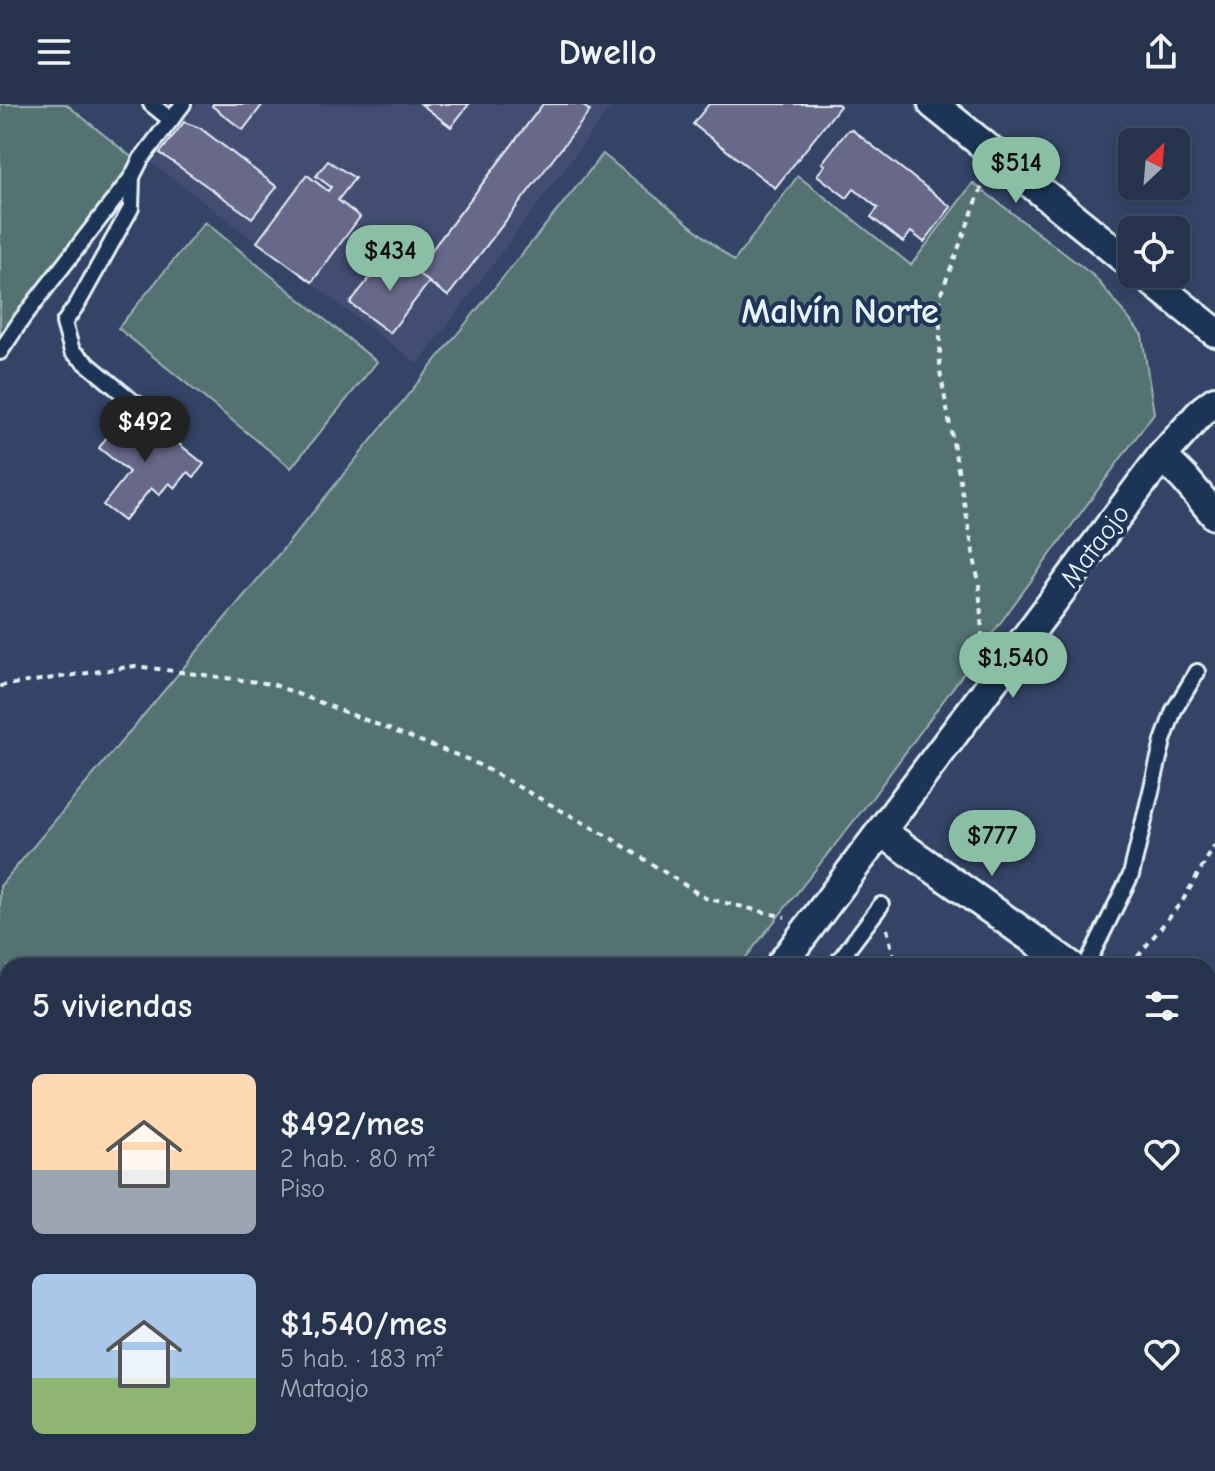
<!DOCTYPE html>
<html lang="es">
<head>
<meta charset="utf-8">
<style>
	:root { --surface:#26334c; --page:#2e3b53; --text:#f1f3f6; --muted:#a4aab5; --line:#424e64; --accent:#8abfa5 }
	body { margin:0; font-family:"Comic Neue",sans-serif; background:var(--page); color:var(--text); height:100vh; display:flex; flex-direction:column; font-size:30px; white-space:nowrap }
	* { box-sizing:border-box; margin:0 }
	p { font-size:26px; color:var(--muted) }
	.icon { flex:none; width:44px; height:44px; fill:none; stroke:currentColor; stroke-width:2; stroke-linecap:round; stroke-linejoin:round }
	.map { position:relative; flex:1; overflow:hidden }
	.details { position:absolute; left:0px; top:854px; width:1216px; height:514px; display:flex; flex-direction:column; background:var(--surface); border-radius:24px 24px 0 0; box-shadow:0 4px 12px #0003,0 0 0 2px var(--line) }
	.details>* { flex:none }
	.needle { width:52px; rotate:26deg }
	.buttons { position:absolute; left:1118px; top:24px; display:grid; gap:16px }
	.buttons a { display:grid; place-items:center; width:72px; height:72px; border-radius:12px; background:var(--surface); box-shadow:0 4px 12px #0003,0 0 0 2px var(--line); font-size:40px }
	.price { position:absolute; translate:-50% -68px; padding:0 18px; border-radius:28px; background:var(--accent); color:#111; font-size:26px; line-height:52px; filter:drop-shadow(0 2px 4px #0008) }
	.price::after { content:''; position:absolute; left:50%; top:48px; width:24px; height:18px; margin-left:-12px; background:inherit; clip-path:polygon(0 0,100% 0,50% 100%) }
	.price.on { background:#222; color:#fff }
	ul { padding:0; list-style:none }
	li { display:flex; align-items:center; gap:24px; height:200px; padding:0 32px }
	li span { display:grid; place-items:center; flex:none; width:224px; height:160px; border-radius:12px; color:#555 }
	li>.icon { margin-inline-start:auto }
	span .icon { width:96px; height:96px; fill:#fffc; stroke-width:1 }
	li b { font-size:34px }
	h2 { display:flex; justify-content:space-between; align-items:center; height:96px; padding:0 32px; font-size:34px }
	header { display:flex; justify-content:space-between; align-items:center; height:104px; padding:0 32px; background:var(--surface); font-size:36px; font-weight:700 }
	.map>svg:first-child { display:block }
	.built { fill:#434e71 }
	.green { fill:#527271; stroke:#9db2b4; stroke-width:2 }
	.building { fill:#67678a; stroke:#e8f1f8; stroke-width:2 }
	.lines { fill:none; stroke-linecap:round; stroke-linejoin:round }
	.service-casing { stroke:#e8f1f8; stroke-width:20 }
	.minor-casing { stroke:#e8f1f8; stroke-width:34 }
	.path { stroke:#e8f1f8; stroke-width:4; stroke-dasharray:6 6; stroke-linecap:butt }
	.service { stroke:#1d3557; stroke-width:14 }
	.minor { stroke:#1d3557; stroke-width:28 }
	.labels { text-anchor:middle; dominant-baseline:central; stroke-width:8; stroke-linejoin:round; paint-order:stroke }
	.street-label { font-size:28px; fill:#e8f1f8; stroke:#1d3557 }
	.district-label { font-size:36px; font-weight:bold; fill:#e8f1f8; stroke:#1d3557 }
</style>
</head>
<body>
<header><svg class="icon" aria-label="menu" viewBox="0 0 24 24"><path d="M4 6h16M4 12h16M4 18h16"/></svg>Dwello<svg class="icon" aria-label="share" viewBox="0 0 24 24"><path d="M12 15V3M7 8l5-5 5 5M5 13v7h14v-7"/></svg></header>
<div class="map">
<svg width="1215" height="1367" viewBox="0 0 1215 1367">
	<rect width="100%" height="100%" fill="#346"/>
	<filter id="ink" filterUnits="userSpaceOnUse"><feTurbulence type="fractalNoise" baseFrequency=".0125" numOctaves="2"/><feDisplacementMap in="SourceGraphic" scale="16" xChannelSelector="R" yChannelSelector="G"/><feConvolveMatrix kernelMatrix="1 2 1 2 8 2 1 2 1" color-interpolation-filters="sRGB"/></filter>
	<g filter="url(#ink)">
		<!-- built -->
		<g class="built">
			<path d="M197,0h416l-195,260 -266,-201z"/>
			<path d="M0,1188l8,6v155l-8,11z"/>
		</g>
		<!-- green -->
		<g class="green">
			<path d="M0,0h66l69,56 -135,176z"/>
			<path d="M603,50l131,107 64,-85 113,89 62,-82 122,94 47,58 12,78 -282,385 -133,168h-731v315l-8,-6v-389l284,-338z"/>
			<path d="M205,118l172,140 -86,106 -173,-140z"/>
			<path d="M78,1360h284l-5,7h-282z"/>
		</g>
		<!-- building -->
		<g class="building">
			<path d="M213,0h50l-20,26 -31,-24z"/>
			<path d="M421,0h48l-18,23z"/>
			<path d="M543,0h38l9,7 -142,185 -33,-24z"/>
			<path d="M709,0h129l2,2 -65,82 -82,-64z"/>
			<path d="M184,18l16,6 77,59 -25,31 -92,-65z"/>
			<path d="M851,25l100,78 -27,35 -13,-10 -8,10 -32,-25 7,-9 -24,-19 -7,9 -30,-23 8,-10 -3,-2 26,-33z"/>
			<path d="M328,57l27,17 -17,22 22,17 -48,65 -55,-40 50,-67 21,16 3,-4 -15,-11z"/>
			<path d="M390,148l39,30 -39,51 -40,-30z"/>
			<path d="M123,310l24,19 7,-9 50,40 -10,13 -6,-5 -13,16 -6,-5 -10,12 -8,-7 -27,33 -21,-16 26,-33 -30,-24z"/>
			<path d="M1208,1099l7,5v34l-7,-5z"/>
			<path d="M1215,1215v49l-7,9v-48z"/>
			<path d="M536,1360h38l-5,7h-38z"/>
			<path d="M686,1360h47l9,7h-46z"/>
			<path d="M792,1360h28l3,3 -3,4h-29l-3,-2z"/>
			<path d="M971,1360h29l-5,7h-29z"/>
		</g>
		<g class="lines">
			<defs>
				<g id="service">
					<path d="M151,0l20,16"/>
					<path d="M132,73l-1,31 -53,95 -14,20 8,28 60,50 35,20"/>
					<path d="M0,248l22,-33 110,-142 9,-18 42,-55"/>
					<path d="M835,862l46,-61"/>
					<path d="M1086,862l45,-91 32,-134 11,-31 23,-38"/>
					<path d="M1208,1314l7,-9"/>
					<path d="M922,1360l10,7"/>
					<path d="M453,1367l5,-7"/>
					<path d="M831,1367l6,-7"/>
					<path d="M1170,1367l5,-7"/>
				</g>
				<g id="minor">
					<path d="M933,0l199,161"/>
					<path d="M1143,170l72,58"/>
					<path d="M1162,352l23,23 30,36"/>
					<path d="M882,728l189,134"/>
					<path d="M780,862l382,-510 41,-46 12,-9"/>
					<path d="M1208,959l7,5"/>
					<path d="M0,1080l8,13"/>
					<path d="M224,1360l8,7"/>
					<path d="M1079,1360l10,7"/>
					<path d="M395,1367l5,-7"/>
				</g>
			</defs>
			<!-- service casing -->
			<use href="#service" class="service-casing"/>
			<!-- minor casing -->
			<use href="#minor" class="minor-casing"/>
			<!-- path -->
			<g class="path">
				<path d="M983,546l-4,-66 -39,-213v-75l45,-117"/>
				<path d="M0,582l135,-20 137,18 200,77 139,77 94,60 80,19"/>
				<path d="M887,825l9,37"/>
				<path d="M1130,862l53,-66 32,-55"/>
				<path d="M1208,1152l7,5"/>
				<path d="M660,1360l9,7"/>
				<path d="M601,1367l5,-7"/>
			</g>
			<!-- service -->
			<use href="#service" class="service"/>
			<!-- minor -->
			<use href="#minor" class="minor"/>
		</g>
	</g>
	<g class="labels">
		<!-- street labels -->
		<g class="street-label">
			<text transform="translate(1095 442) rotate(-53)">Mataojo</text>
		</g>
		<!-- district labels -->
		<g class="district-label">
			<text x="840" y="207">Malvín Norte</text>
		</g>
	</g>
</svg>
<div class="buttons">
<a><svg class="needle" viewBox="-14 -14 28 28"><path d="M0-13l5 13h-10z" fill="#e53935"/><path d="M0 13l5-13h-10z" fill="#a4aab5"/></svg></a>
<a><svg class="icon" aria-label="locate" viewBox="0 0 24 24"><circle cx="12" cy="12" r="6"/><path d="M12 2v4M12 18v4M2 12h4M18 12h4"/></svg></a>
</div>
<b class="price" style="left:1016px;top:101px">$514</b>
<b class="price" style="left:390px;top:189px">$434</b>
<b class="price on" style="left:145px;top:360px">$492</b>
<b class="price" style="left:1013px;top:596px">$1,540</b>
<b class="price" style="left:992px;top:774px">$777</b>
<section class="details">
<h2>5 viviendas<svg class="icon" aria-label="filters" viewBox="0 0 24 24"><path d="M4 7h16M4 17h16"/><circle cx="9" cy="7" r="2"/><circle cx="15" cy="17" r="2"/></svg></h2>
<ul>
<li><span style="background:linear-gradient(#ffd9b3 60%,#9aa5b1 0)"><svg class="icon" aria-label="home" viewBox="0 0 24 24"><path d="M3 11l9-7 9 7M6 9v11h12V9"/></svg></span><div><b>$492/mes</b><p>2 hab. · 80 m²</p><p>Piso</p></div><svg class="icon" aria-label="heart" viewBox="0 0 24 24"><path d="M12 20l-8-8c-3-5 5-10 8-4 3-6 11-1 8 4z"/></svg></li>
<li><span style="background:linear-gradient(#a9c7e8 65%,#8fb573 0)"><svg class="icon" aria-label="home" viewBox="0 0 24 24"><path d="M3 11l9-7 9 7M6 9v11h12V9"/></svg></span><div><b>$1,540/mes</b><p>5 hab. · 183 m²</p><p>Mataojo</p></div><svg class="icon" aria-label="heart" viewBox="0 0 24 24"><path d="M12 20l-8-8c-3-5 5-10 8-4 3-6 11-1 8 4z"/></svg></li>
</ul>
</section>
</div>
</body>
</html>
